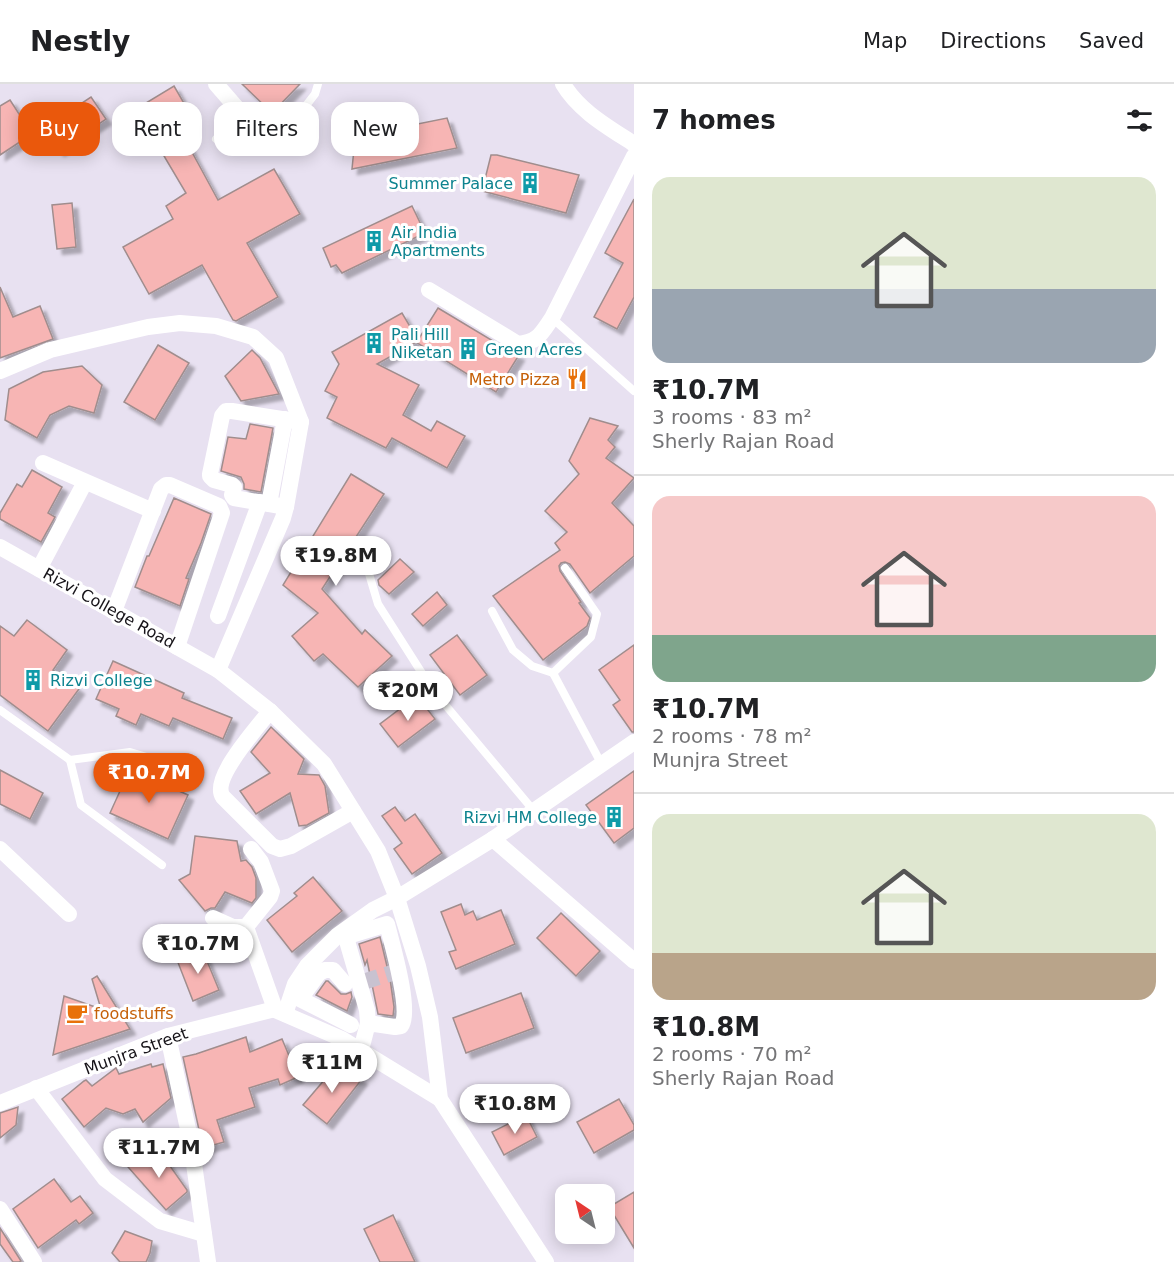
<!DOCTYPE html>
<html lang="en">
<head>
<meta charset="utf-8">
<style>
	:root { --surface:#fff; --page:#f6f6f6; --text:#202124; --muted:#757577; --line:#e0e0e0; --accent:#ea580c }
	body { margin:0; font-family:"DejaVu Sans",sans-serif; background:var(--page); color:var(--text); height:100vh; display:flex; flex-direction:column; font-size:22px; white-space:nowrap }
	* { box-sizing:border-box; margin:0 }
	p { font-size:20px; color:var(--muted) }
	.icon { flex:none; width:33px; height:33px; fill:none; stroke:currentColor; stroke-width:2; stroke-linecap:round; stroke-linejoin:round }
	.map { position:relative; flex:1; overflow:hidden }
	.panel { display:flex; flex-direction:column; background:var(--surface); width:540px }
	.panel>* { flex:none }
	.hud { position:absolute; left:18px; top:18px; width:525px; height:54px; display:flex; gap:12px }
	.needle { width:39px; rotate:325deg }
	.controls { position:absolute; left:555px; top:1100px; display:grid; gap:12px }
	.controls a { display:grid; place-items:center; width:60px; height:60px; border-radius:12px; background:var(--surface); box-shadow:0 3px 15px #0003; font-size:30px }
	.price { position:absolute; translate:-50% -51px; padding:0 14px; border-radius:21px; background:#fff; color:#222; font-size:20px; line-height:39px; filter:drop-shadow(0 2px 3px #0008) }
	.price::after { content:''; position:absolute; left:50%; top:36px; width:18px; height:14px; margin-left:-9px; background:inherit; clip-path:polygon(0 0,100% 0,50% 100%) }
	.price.current { background:var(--accent); color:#fff }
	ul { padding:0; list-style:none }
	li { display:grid; align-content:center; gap:12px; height:318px; padding:0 18px }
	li+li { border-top:2px solid var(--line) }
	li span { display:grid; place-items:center; height:186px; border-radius:18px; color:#555 }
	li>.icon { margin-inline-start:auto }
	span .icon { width:108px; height:108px; fill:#fffc; stroke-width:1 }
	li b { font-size:26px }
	h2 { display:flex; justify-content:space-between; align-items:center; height:72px; padding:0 18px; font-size:26px }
	.tag { padding:0 21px; border-radius:18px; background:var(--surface); box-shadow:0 3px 15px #0003; font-size:21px; line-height:54px }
	.tag.current { background:var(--accent); color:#fff }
	header { display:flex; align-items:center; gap:36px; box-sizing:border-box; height:84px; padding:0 30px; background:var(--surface); border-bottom:2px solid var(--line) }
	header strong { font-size:28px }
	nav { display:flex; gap:33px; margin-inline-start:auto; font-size:21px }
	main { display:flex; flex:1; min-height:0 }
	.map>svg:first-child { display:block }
	.building { fill:#f7b5b4; stroke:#a08d8d; stroke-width:1.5; filter:url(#shadow) }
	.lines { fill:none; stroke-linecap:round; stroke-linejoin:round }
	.street-tunnel { stroke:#c8c2d0; stroke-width:16; stroke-dasharray:16 8; stroke-linecap:butt }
	.lane { stroke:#fff; stroke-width:8 }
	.street { stroke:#fff; stroke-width:16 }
	.labels { text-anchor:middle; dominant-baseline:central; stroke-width:6; stroke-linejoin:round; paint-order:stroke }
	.culture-label { font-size:16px; fill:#0d838f; stroke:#fff; text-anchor:start }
	.food-label { font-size:16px; fill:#c56008; stroke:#fff; text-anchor:end }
	.street-label { font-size:16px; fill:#161318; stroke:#fff }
</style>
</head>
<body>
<header>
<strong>Nestly</strong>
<nav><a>Map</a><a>Directions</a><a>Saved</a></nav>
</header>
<main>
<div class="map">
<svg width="634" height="1178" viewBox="0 0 634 1178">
	<defs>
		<filter id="shadow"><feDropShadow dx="5.5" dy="5.5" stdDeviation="1.5" flood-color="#0004"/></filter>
	</defs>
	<rect width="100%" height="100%" fill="#e8e1f1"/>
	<!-- building -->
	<g class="building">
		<path d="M242,0h58l-28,29z"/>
		<path d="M174,2l11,19 -38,23 -11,-19z"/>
		<path d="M91,13l15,22 -47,32 -15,-23z"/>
		<path d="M10,16l22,34 -32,21v-49z"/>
		<path d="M447,34l10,30 -105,21 2,-20 19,-16z"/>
		<path d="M187,59l31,57 56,-31 26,45 -53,29 31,54 -42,24 -3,-1 -31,-55 -53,29 -26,-47 50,-28 -7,-13 20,-13 -22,-37z"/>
		<path d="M491,71h6l82,20 -13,38 -84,-22z"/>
		<path d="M634,115v98l-17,32 -23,-12 29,-54 -18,-10z"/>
		<path d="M72,119l4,44 -19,2 -5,-44z"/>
		<path d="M412,122l13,27 -83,40 -6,-8 -5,2 -8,-19z"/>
		<path d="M0,203l13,30 27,-11 13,33 -53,19z"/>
		<path d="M438,224l75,45 6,2 -23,37 -80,-50 -39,22 42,21 -16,30 28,16 6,-10 28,15 -18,32 -55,-30 -6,10 -59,-30 10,-21 -12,-6 14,-27 -7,-12 70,-39 16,27z"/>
		<path d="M158,261l31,18 -34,57 -31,-18z"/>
		<path d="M252,266l8,8 19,36 -38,7 -16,-25z"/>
		<path d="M82,282l20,19 -8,28 -25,-7 -19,9 -13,23 -32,-18 4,-31 34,-17z"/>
		<path d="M590,334l28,8 -10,14 7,7 -9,11 28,20 -22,25 22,23v30l-44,37 -20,-29 -5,-2 -4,1 -2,3 1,5 21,31 -2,1 11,15 -3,8 -44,34 -50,-64 67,-46 -5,-7 12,-11 -22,-21 34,-37 -10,-13z"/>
		<path d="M250,340l23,4 -12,64 -17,-3v-5l-3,-7 -20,-6 7,-34 18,2z"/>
		<path d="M32,386l30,17 -14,26 7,4 -14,25 -41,-23v-6l17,-29 5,3z"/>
		<path d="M351,390l33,20 -62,95 40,45 3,-4 27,26 -34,31 -35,-33 -9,7 -22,-25 26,-23 -35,-28z"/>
		<path d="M174,414l37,16 -10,29 -15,35 3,1 -9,27 -45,-19 12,-31h2z"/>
		<path d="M400,475l14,13 -25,22 -10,-9 -1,-5z"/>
		<path d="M437,508l10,13 -24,21 -11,-12z"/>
		<path d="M27,536l40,30 -14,20 26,19 -31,42 -48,-36v-69l14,10z"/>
		<path d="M457,551l30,40 -27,20 -30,-40z"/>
		<path d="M634,561v87h-2l-19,-27 7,-5 -21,-30z"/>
		<path d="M113,577l71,32 -2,5 50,20 -9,21 -50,-21 -4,8 -28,-12 -5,11 -20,-9 3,-7 -23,-10z"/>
		<path d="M417,612l18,23 -37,28 -18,-23z"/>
		<path d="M271,643l33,32 -6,15 21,1 6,11 4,27 -22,12 -8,1 -9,-33 -34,21 -16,-23 30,-18 -19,-21z"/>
		<path d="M130,685l58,26 -20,44 -58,-26z"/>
		<path d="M0,686l43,23 -13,26 -30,-15z"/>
		<path d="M634,687v57l-20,15 -28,-38z"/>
		<path d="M395,723l10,14 10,-7 27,39 -30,21 -18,-25 8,-6 -20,-27z"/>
		<path d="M195,752l42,5 4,20 5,-1 6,7 4,11v20l-4,5 -27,-11 -10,16h-4l-6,3 -26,-31 11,-6z"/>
		<path d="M313,793l29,34 -50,41 -25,-32 30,-24 -3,-3z"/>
		<path d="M461,820l4,11 8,-4 4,9 24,-10 14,34 -59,25 -7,-17 7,-2 -15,-38z"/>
		<path d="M561,829l39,38 -24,25 -39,-38z"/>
		<path d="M380,853l10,42 4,28 -1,9 -15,-2 -11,-54 -2,5 -6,-21z"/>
		<path d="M202,865l17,41 -26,11 -16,-41z"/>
		<path d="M97,892l33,53 -77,26 11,-59 37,13 -9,-30z"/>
		<path d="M326,897h2l13,13h5l5,-2 1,5 -5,14 -31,-16z"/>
		<path d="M521,909l13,35 -68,25 -13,-35z"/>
		<path d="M246,953l4,15 32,-13 16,38 -18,8 -2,-6 -29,9 6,19 -38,13 7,22 -21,6 -20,-91 13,-3z"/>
		<path d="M151,980l1,3 11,-3 8,34 -28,24 -8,-13 -12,5 -17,-6 -22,19 -22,-28 22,-18 2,-1 6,6 24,-18 3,6z"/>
		<path d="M337,981l25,14 -35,45 -24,-19z"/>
		<path d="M619,1015l15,26v5l-40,23 -17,-31z"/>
		<path d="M18,1023l-2,18 -16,13v-25z"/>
		<path d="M526,1031l11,22 -33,18 -12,-23z"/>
		<path d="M158,1065l29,41v2l-21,18 -38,-43z"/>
		<path d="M54,1095l17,23 9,-6 13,17 -14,11 -3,-4 -38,28 -25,-39z"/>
		<path d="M634,1108v56l-25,-41z"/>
		<path d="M393,1131l22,47h-35l-16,-33z"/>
		<path d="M0,1144l21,33 -2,1h-6l-13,-18z"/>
		<path d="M125,1147l27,10 -2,12 -4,9h-26l-8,-9z"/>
	</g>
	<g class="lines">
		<!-- street-tunnel -->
		<path class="street-tunnel" d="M363,898l32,-10"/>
		<!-- lane -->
		<g class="lane">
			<path d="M216,55l17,11 33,-1 21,-19 28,-36 3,-10"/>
			<path d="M552,234l82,73"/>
			<path d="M367,483l11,37 54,85 102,122"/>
			<path d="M565,484l32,46 -6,23 -38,36 49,92"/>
			<path d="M492,527l21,39 19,16 21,7"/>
			<path d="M0,626l70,50 11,45 81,60"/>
			<path d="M70,676l60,-8 20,6"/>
		</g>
		<!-- street -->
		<g class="street">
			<path d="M216,0l26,30"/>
			<path d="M563,0c16,27 45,43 71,60"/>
			<path d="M429,206l89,54c20,-2 23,-10 34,-26l82,-162"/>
			<path d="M0,287l50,-21 98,-23 32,-4 36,3 37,11 23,21 25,64 -15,85 -3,11 -65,152"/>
			<path d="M43,379l110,48"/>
			<path d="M269,420l16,-85"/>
			<path d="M286,423l-52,-9 -2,-3 2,-8 -2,-2 -18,-5 -4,-4v-2l12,-58 4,-5h6l69,11"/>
			<path d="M0,463l218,123 52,41 54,53 54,87 19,47 21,68 12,51 10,82 106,163"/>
			<path d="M39,485l46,-87"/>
			<path d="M114,527l47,-122 5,-4h4l49,21 3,7 -45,134"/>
			<path d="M218,532l42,-114"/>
			<path d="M270,627c-12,16 -60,68 -47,86l49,49 8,3 11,-3 62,-35"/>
			<path d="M493,755l141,122"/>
			<path d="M0,765l69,65"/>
			<path d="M213,834l20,9h13l24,-30 2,-6 -11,-29 -10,-13"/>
			<path d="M246,843l29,82"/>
			<path d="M345,900l-12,-14h-8l-6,3 -19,26 51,26"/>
			<path d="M275,926l67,29 98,60"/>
			<path d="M285,930l10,-30 12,-18 31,-31 35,-25 24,-12 96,-59 141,-97"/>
			<path d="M168,952l23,107 17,119"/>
			<path d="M361,966l7,-27 -1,-13 -20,-69 4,-6 36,-11c5,20 25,88 14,102l-6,1 -27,-4"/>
			<path d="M36,1004l69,91 55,42 44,13"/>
			<path d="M0,1019l168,-67 107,-27"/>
			<path d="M0,1125l34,53"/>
		</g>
	</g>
	<!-- icons -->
	<defs>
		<symbol id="building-bare" viewBox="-9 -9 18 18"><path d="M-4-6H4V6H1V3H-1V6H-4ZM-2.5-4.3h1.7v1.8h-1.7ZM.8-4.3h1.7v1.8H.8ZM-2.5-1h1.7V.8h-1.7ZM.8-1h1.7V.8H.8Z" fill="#0f9aa8" stroke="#fff" stroke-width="2.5" paint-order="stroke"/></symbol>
		<symbol id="restaurant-bare" viewBox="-9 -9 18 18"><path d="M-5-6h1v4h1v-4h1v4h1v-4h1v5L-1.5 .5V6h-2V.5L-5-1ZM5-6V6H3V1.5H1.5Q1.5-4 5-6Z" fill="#e8710a" stroke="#fff" stroke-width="2.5" paint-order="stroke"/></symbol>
		<symbol id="cafe-bare" viewBox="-9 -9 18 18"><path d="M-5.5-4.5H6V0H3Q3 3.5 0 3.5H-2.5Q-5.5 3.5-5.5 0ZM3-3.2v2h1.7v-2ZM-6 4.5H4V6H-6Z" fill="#e8710a" stroke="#fff" stroke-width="2.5" paint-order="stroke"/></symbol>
	</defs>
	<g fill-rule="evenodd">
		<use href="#building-bare" x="515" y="84" width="30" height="30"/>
		<use href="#building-bare" x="359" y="142" width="30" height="30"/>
		<use href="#building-bare" x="359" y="244" width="30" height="30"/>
		<use href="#building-bare" x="453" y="250" width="30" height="30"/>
		<use href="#restaurant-bare" x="562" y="280" width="30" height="30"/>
		<use href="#building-bare" x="18" y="581" width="30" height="30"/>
		<use href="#building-bare" x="599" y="718" width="30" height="30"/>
		<use href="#cafe-bare" x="62" y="914" width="30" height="30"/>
	</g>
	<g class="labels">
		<!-- culture labels -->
		<g class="culture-label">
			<text x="513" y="99" text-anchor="end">Summer Palace</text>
			<text x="391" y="148">Air India<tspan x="391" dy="18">Apartments</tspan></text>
			<text x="391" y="250">Pali Hill<tspan x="391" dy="18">Niketan</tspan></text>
			<text x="485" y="265">Green Acres</text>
			<text x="50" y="596">Rizvi College</text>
			<text x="597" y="733" text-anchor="end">Rizvi HM College</text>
		</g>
		<!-- food labels -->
		<g class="food-label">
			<text x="560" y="295">Metro Pizza</text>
			<text x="94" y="929" text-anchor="start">foodstuffs</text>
		</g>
		<!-- street labels -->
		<g class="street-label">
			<text transform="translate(109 524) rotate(29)">Rizvi College Road</text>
			<text transform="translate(136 967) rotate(-20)">Munjra Street</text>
		</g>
	</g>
</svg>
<div class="controls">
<a><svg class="needle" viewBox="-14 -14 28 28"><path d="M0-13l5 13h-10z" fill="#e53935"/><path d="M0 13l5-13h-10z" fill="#757577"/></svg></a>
</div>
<b class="price" style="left:336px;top:503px">₹19.8M</b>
<b class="price" style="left:408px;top:638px">₹20M</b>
<b class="price current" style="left:149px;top:720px">₹10.7M</b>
<b class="price" style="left:198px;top:891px">₹10.7M</b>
<b class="price" style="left:332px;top:1010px">₹11M</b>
<b class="price" style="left:515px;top:1051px">₹10.8M</b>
<b class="price" style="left:159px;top:1095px">₹11.7M</b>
<div class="hud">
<a class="tag current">Buy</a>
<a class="tag">Rent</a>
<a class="tag">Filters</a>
<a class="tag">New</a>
</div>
</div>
<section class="panel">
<h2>7 homes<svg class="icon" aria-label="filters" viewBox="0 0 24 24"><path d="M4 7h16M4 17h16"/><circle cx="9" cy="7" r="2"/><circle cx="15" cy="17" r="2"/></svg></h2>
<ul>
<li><span style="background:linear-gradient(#dfe7d0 60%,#9aa5b1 0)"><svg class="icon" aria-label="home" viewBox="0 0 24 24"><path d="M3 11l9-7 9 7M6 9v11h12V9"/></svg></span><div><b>₹10.7M</b><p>3 rooms · 83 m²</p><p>Sherly Rajan Road</p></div></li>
<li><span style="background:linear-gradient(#f6c9c9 75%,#7fa58c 0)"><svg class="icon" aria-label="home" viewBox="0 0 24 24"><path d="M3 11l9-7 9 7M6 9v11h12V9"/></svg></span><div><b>₹10.7M</b><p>2 rooms · 78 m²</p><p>Munjra Street</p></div></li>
<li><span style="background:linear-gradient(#dfe7d0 75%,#b9a48a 0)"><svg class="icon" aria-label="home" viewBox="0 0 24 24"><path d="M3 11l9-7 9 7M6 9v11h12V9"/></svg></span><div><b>₹10.8M</b><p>2 rooms · 70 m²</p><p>Sherly Rajan Road</p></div></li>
</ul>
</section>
</main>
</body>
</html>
